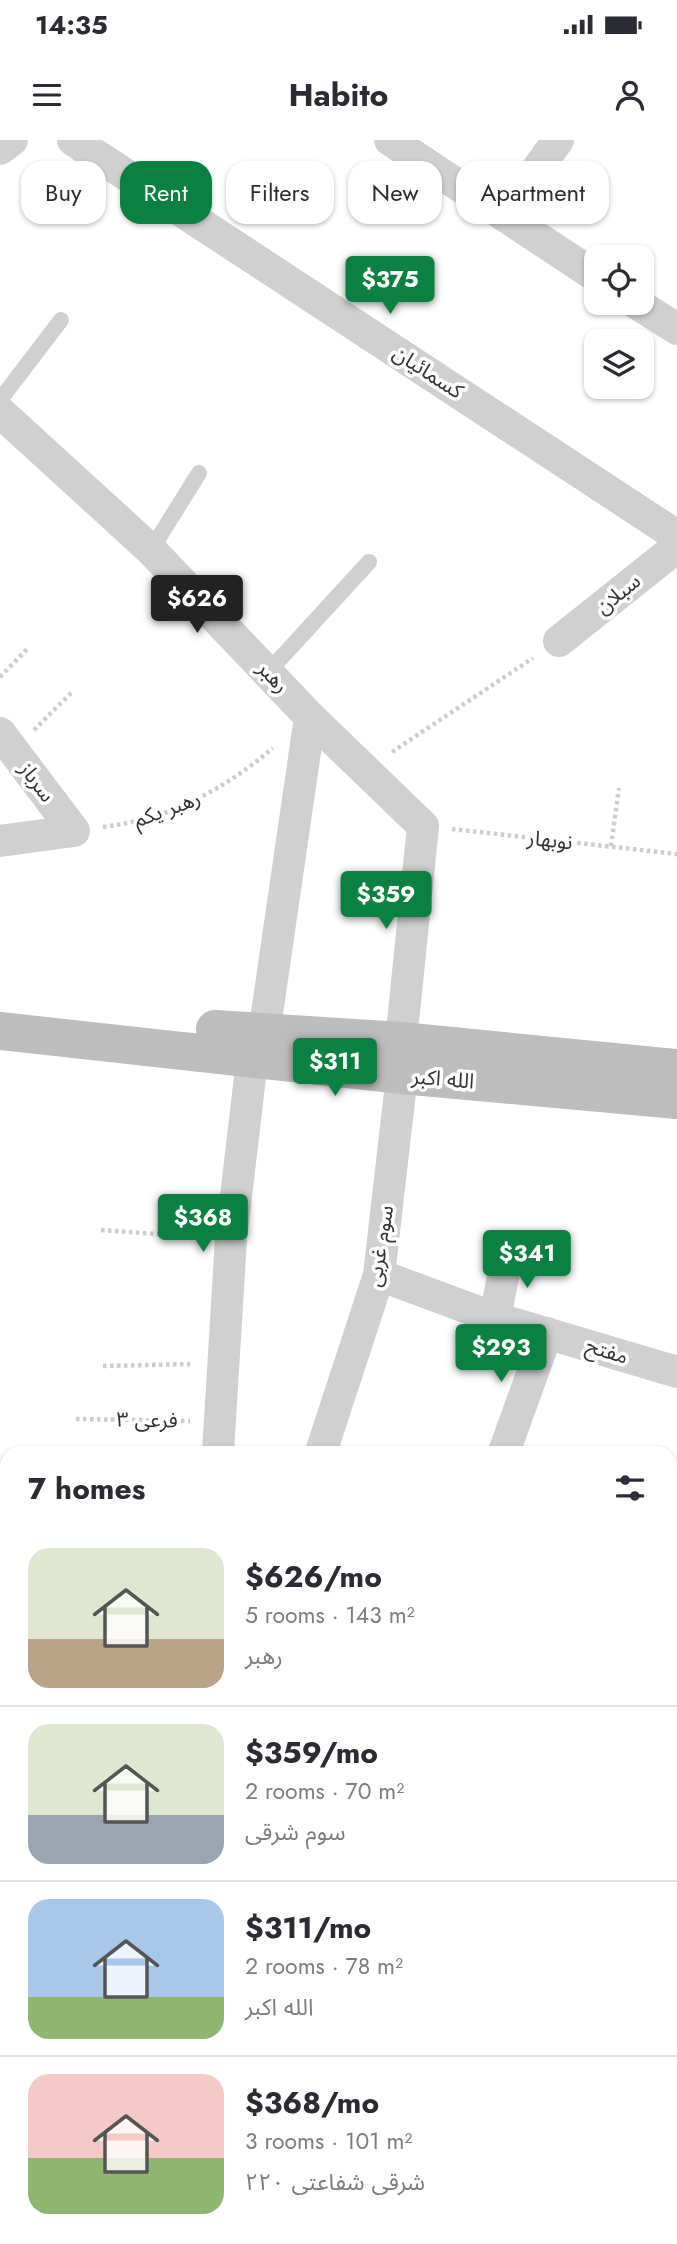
<!DOCTYPE html>
<html lang="en">
<head>
<meta charset="utf-8">
<style>
	:root { --surface:#fff; --page:#f2f2f3; --text:#2b2b33; --muted:#7c7c81; --line:#e1e1e2; --accent:#0b8043 }
	body { margin:0; font-family:Jost,"Noto Sans Arabic",sans-serif; background:var(--page); color:var(--text); height:100vh; display:flex; flex-direction:column; font-size:26px; white-space:nowrap }
	* { box-sizing:border-box; margin:0 }
	p { font-size:23px; color:var(--muted) }
	.icon { flex:none; width:38px; height:38px; fill:none; stroke:currentColor; stroke-width:2; stroke-linecap:round; stroke-linejoin:round }
	.map { position:relative; flex:1; overflow:hidden }
	.details { position:absolute; left:0px; top:1306px; width:677px; height:800px; display:flex; flex-direction:column; background:var(--surface); border-radius:21px 21px 0 0; box-shadow:0 2px 5px #0004 }
	.details>* { flex:none }
	.guide { position:absolute; left:21px; top:21px; width:635px; height:63px; display:flex; gap:14px }
	.tools { position:absolute; left:584px; top:105px; display:grid; gap:14px }
	.tools a { display:grid; place-items:center; width:70px; height:70px; border-radius:14px; background:var(--surface); box-shadow:0 2px 5px #0004; font-size:35px }
	.price { position:absolute; translate:-50% -60px; padding:0 16px; border-radius:7px; background:var(--accent); color:#fff; font-size:23px; line-height:46px; filter:drop-shadow(0 2px 4px #0008) }
	.price::after { content:''; position:absolute; left:50%; top:42px; width:21px; height:16px; margin-left:-10px; background:inherit; clip-path:polygon(0 0,100% 0,50% 100%) }
	.price.current { background:#222; color:#fff }
	ul { padding:0; list-style:none }
	li { display:flex; align-items:center; gap:21px; height:175px; padding:0 28px }
	li+li { border-top:2px solid var(--line) }
	li span { display:grid; place-items:center; flex:none; width:196px; height:140px; border-radius:21px; color:#555 }
	li>.icon { margin-inline-start:auto }
	span .icon { width:84px; height:84px; fill:#fffc; stroke-width:1 }
	li b { font-size:30px }
	h2 { display:flex; justify-content:space-between; align-items:center; height:84px; padding:0 28px; font-size:30px }
	.pill { padding:0 24px; border-radius:21px; background:var(--surface); box-shadow:0 2px 5px #0004; font-size:24px; line-height:63px }
	.pill.current { background:var(--accent); color:#fff }
	.status { display:flex; justify-content:space-between; align-items:center; height:49px; padding:0 35px; background:var(--surface); direction:ltr }
	.status svg { height:19px; fill:currentColor }
	header { display:flex; justify-content:space-between; align-items:center; height:91px; padding:0 28px; background:var(--surface); font-size:32px; font-weight:700 }
	.map>svg:first-child { display:block }
	.lines { fill:none; stroke-linecap:round; stroke-linejoin:round }
	.path { stroke:#cdcdcd; stroke-width:4.5; stroke-dasharray:3.5 3.5; stroke-linecap:butt }
	.service { stroke:#d0d0d0; stroke-width:16 }
	.minor { stroke:#d0d0d0; stroke-width:32 }
	.secondary { stroke:#bdbdbd; stroke-width:38 }
	.labels { text-anchor:middle; dominant-baseline:central; stroke-width:7; stroke-linejoin:round; paint-order:stroke }
	.street-label { font-size:21px; fill:#333; stroke:#fff }
</style>
</head>
<body>
<div class="status"><b>14:35</b><svg viewBox="0 0 49 12"><path d="M0 12V9h3v3zM5 12V6h3v6zM10 12V3h3v9zM15 12V0h3v12zM26 1h20v11H26zM47 4h2v5h-2z"/></svg></div>
<header><svg class="icon" aria-label="menu" viewBox="0 0 24 24"><path d="M4 6h16M4 12h16M4 18h16"/></svg>Habito<svg class="icon" aria-label="person" viewBox="0 0 24 24"><circle cx="12" cy="8" r="4"/><path d="M4 21q1-7 8-7t8 7"/></svg></header>
<div class="map">
<svg width="677" height="2104" viewBox="0 0 677 2104">
	<rect width="100%" height="100%" fill="#fff"/>
	<g class="lines">
		<!-- path -->
		<g class="path">
			<path d="M0,537l28,-29"/>
			<path d="M34,590l39,-39"/>
			<path d="M392,612l141,-94"/>
			<path d="M103,687c66,-8 119,-36 170,-79"/>
			<path d="M452,689l225,25"/>
			<path d="M611,706l8,-58"/>
			<path d="M101,1090l100,7"/>
			<path d="M103,1226l90,-2"/>
			<path d="M76,1279l114,2"/>
		</g>
		<!-- service -->
		<g class="service">
			<path d="M0,260l61,-80"/>
			<path d="M151,410l48,-77"/>
			<path d="M269,531l100,-109"/>
		</g>
		<!-- minor -->
		<g class="minor">
			<path d="M73,0l604,396"/>
			<path d="M390,0l207,137"/>
			<path d="M0,9l12,-9"/>
			<path d="M504,76l54,-76"/>
			<path d="M636,163l41,26"/>
			<path d="M0,272l151,138 159,167 113,109 -22,215"/>
			<path d="M559,501l118,-94"/>
			<path d="M0,593l74,98 -74,10"/>
			<path d="M264,894l46,-317"/>
			<path d="M379,1135l116,43 182,54"/>
			<path d="M495,1178l13,-67"/>
			<path d="M218,1312l13,-213 21,-179"/>
			<path d="M321,1312l58,-177 23,-200"/>
			<path d="M504,1312l43,-119"/>
			<path d="M0,1691h7"/>
			<path d="M670,1820h7"/>
			<path d="M670,2029l7,1"/>
			<path d="M0,2031h7"/>
			<path d="M181,2104v-6"/>
			<path d="M396,2104v-6"/>
		</g>
		<!-- secondary -->
		<g class="secondary">
			<path d="M215,889l186,12 276,27"/>
			<path d="M0,891l402,44 275,25"/>
		</g>
	</g>
	<g class="labels">
		<!-- street labels -->
		<g class="street-label">
			<text transform="translate(428 232) rotate(33)">کسمائیان</text>
			<text transform="translate(618 454) rotate(-39)">سبلان</text>
			<text transform="translate(273 537) rotate(47)">رهبر</text>
			<text transform="translate(37 642) rotate(53)">سرباز</text>
			<text transform="translate(167 669) rotate(-20)">رهبر یکم</text>
			<text transform="translate(550 700) rotate(6)">نوبهار</text>
			<text transform="translate(443 939) rotate(5)">الله اکبر</text>
			<text transform="translate(380 1106) rotate(-81)">سوم غربی</text>
			<text transform="translate(607 1211) rotate(17)">مفتح</text>
			<text transform="translate(147 1280) rotate(1)">فرعی ۳</text>
		</g>
	</g>
</svg>
<div class="tools">
<a><svg class="icon" aria-label="locate" viewBox="0 0 24 24"><circle cx="12" cy="12" r="6"/><path d="M12 2v4M12 18v4M2 12h4M18 12h4"/></svg></a>
<a><svg class="icon" aria-label="layers" viewBox="0 0 24 24"><path d="M12 4l9 5-9 5-9-5zM3 14l9 5 9-5"/></svg></a>
</div>
<b class="price" style="left:390px;top:176px">$375</b>
<b class="price current" style="left:197px;top:495px">$626</b>
<b class="price" style="left:386px;top:791px">$359</b>
<b class="price" style="left:335px;top:958px">$311</b>
<b class="price" style="left:203px;top:1114px">$368</b>
<b class="price" style="left:527px;top:1150px">$341</b>
<b class="price" style="left:501px;top:1244px">$293</b>
<div class="guide">
<a class="pill">Buy</a>
<a class="pill current">Rent</a>
<a class="pill">Filters</a>
<a class="pill">New</a>
<a class="pill">Apartment</a>
</div>
<section class="details">
<h2>7 homes<svg class="icon" aria-label="filters" viewBox="0 0 24 24"><path d="M4 7h16M4 17h16"/><circle cx="9" cy="7" r="2"/><circle cx="15" cy="17" r="2"/></svg></h2>
<ul>
<li><span style="background:linear-gradient(#dfe7d0 65%,#b9a48a 0)"><svg class="icon" aria-label="home" viewBox="0 0 24 24"><path d="M3 11l9-7 9 7M6 9v11h12V9"/></svg></span><div><b>$626/mo</b><p>5 rooms · 143 m²</p><p>رهبر</p></div></li>
<li><span style="background:linear-gradient(#dfe7d0 65%,#9aa5b1 0)"><svg class="icon" aria-label="home" viewBox="0 0 24 24"><path d="M3 11l9-7 9 7M6 9v11h12V9"/></svg></span><div><b>$359/mo</b><p>2 rooms · 70 m²</p><p>سوم شرقی</p></div></li>
<li><span style="background:linear-gradient(#a9c7e8 70%,#8fb573 0)"><svg class="icon" aria-label="home" viewBox="0 0 24 24"><path d="M3 11l9-7 9 7M6 9v11h12V9"/></svg></span><div><b>$311/mo</b><p>2 rooms · 78 m²</p><p>الله اکبر</p></div></li>
<li><span style="background:linear-gradient(#f6c9c9 60%,#8fb573 0)"><svg class="icon" aria-label="home" viewBox="0 0 24 24"><path d="M3 11l9-7 9 7M6 9v11h12V9"/></svg></span><div><b>$368/mo</b><p>3 rooms · 101 m²</p><p>۲۲۰ شرقی شفاعتی</p></div></li>
</ul>
</section>
</div>
</body>
</html>
